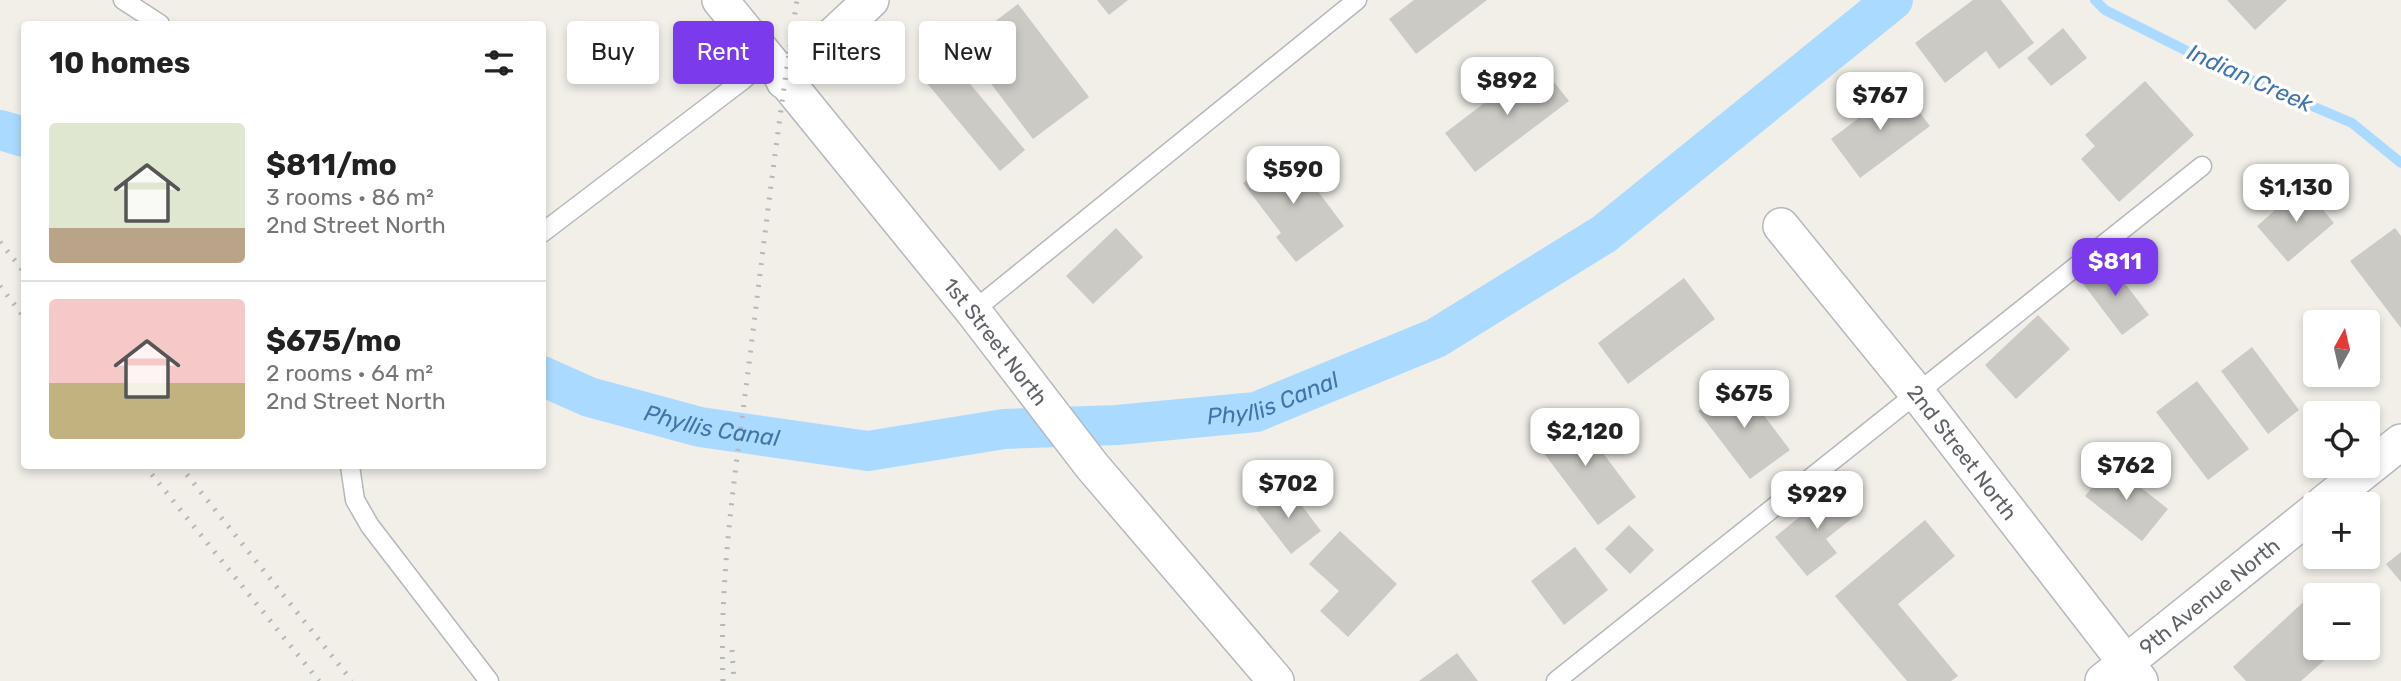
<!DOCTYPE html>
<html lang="en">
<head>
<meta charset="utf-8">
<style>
	:root { --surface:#fff; --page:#f6f6f6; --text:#222; --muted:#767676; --line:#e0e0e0; --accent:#7c3aed }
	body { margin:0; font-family:Rubik,sans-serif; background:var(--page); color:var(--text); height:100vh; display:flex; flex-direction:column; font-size:26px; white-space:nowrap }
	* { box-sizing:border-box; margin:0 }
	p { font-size:23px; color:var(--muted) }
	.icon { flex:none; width:38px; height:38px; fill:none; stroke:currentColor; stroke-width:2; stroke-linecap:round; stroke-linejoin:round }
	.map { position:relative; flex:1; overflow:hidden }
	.drawer { position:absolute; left:21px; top:21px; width:525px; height:448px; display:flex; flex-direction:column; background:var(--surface); border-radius:7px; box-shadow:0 4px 10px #0003 }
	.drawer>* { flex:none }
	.banner { position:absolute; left:567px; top:21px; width:665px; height:63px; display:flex; gap:14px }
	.needle { width:46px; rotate:8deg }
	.fabs { position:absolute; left:2303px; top:310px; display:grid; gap:14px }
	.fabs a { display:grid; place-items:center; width:77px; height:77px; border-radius:7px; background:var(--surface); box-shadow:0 4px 10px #0003; font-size:35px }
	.price { position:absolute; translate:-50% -60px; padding:0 16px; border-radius:14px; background:#fff; color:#222; font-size:23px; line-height:46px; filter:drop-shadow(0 2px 4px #0008) }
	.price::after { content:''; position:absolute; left:50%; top:42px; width:21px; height:16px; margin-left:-10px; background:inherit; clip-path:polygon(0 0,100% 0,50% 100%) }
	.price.active { background:var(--accent); color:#fff }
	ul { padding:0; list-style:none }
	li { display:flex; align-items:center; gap:21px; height:175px; padding:0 28px }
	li+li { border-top:2px solid var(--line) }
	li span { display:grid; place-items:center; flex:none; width:196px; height:140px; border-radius:7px; color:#555 }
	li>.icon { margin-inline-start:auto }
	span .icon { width:84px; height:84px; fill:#fffc; stroke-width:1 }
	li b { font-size:30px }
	h2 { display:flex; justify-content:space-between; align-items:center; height:84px; padding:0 28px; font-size:30px }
	.pill { padding:0 24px; border-radius:7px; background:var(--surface); box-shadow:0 4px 10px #0003; font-size:24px; line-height:63px }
	.pill.active { background:var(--accent); color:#fff }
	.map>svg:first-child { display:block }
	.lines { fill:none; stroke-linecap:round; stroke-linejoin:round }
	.stream { stroke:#aadaff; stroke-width:10 }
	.canal { stroke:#aadaff; stroke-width:40 }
	.building { fill:#cccac5 }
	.service-casing { stroke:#b5b8bc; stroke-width:21 }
	.minor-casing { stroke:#b5b8bc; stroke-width:38 }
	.service { stroke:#fff; stroke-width:18 }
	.minor { stroke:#fff; stroke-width:35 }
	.rail { stroke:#b6b7b8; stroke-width:5; stroke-dasharray:2 9; stroke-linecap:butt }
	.labels { text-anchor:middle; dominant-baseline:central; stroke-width:7; stroke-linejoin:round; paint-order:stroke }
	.street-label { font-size:21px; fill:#5f6368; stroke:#fff }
	.water-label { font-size:23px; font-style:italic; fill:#4174aa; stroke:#fff }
</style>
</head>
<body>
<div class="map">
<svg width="2401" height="681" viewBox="0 0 2401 681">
	<rect width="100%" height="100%" fill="#f1efe8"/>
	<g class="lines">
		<!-- stream -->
		<path class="stream" d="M2095,0l10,10 104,52 143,61 49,40"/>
		<!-- canal -->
		<g class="canal">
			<path d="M0,130l24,7"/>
			<path id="s1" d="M542,376l47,21 111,30 168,24 136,-22 113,-4 139,-13 180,-74 168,-104 289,-234"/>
		</g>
	</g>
	<!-- building -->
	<g class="building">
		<path d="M1097,0h31l-19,15z"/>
		<path d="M1414,0h73l-71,54 -27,-35z"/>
		<path d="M1973,0h28l33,43 -35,26 -13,-18 -41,32 -30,-40z"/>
		<path d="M2227,0h60l-32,30z"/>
		<path d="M1018,4l71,93 -56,42 -57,-75 15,-11 -14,-18z"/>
		<path d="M2063,28l24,30 -36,28 -24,-28z"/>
		<path d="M951,61l74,89 -25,21 -74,-89z"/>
		<path d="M1538,62l31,39 -94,71 -30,-39z"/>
		<path d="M2145,81l49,54 -75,67 -38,-43 14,-13 -10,-11z"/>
		<path d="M1900,87l30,39 -70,52 -29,-39z"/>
		<path d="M1287,150l57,76 -48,36 -20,-25 5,-4 -38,-50z"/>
		<path d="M2303,186l31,37 -46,39 -31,-36z"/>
		<path d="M1116,228l27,29 -50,47 -27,-28z"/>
		<path d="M2395,228l6,8v92l-51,-67z"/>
		<path d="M2108,261l41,54 -27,20 -41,-54z"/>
		<path d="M1684,278l31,41 -87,65 -30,-41z"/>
		<path d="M2038,315l32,34 -54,50 -31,-34z"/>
		<path d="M2252,347l47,63 -31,24 -47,-63z"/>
		<path d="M1738,381l52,69 -40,29 -52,-68z"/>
		<path d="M2197,381l52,68 -41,31 -52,-68z"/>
		<path d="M1572,412l64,85 -38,28 -64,-85z"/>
		<path d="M2111,464l57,45 -26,32 -57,-45z"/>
		<path d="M1286,485l35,46 -30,23 -35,-45z"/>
		<path d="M1839,485l21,27 -34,27 11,14 -30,23 -32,-39z"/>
		<path d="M1925,520l30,36 -57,48 60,72 -7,5h-44l-72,-85z"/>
		<path d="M1629,525l25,25 -24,24 -25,-25z"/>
		<path d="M1340,531l57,53 -49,53 -28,-26 19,-20 -30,-27z"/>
		<path d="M1575,547l33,43 -44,35 -33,-44z"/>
		<path d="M2401,552v30l-15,-18z"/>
		<path d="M2324,583l12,12h-21v53h23l-37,33h-55l-13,-14z"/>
		<path d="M1457,653l21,28h-59z"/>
	</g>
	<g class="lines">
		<defs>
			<g id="service">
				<path d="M123,0l37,24"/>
				<path d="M542,233l201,-153 24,-21"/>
				<path d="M973,311l384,-311"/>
				<path d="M350,466l5,34 15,26 119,155"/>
				<path d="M1556,681l646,-515"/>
			</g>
			<g id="minor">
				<path id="s2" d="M720,0l253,311 119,155 184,215"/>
				<path d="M784,81l87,-81"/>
				<path id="s3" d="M1781,226l136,167 223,288"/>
				<path d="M2323,504l78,-62"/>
				<path id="s4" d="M2103,681l212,-170"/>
			</g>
		</defs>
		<!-- service casing -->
		<use href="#service" class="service-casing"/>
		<!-- minor casing -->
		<use href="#minor" class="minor-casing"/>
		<!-- service -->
		<use href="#service" class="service"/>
		<!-- minor -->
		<use href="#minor" class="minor"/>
		<!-- rail -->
		<g class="rail">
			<path d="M0,242l24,30"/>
			<path d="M0,286l24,31"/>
			<path d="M145,466l174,215"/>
			<path d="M180,466l172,215"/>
			<path d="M732,650l2,31"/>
			<path d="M723,681c-4,-106 13,-213 26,-317 15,-122 29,-243 48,-364"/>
		</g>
	</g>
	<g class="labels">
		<!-- street labels -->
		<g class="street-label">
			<text stroke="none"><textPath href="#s2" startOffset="439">1st Street North</textPath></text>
			<text stroke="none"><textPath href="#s3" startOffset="290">2nd Street North</textPath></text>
			<text stroke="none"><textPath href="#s4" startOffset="136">9th Avenue North</textPath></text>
		</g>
		<!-- water labels -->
		<g class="water-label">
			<text transform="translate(2250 78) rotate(24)">Indian Creek</text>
			<text stroke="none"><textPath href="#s1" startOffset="746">Phyllis Canal</textPath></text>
			<text stroke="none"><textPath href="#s1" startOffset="178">Phyllis Canal</textPath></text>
		</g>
	</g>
</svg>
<div class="fabs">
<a><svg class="needle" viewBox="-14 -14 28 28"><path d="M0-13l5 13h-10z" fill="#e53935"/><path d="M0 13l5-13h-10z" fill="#767676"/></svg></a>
<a><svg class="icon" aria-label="locate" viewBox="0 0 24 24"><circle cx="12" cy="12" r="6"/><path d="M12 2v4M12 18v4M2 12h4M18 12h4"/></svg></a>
<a>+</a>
<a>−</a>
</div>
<b class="price" style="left:1507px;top:117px">$892</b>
<b class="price" style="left:1880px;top:132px">$767</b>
<b class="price" style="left:1293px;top:206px">$590</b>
<b class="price" style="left:2296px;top:224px">$1,130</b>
<b class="price active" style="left:2115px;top:298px">$811</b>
<b class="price" style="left:1744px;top:430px">$675</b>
<b class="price" style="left:1585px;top:468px">$2,120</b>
<b class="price" style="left:2126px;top:502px">$762</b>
<b class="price" style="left:1288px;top:520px">$702</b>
<b class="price" style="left:1817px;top:531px">$929</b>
<div class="banner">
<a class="pill">Buy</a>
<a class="pill active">Rent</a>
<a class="pill">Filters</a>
<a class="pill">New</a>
</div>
<section class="drawer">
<h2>10 homes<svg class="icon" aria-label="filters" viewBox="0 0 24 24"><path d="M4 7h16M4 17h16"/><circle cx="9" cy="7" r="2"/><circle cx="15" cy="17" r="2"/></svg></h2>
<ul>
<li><span style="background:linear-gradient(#dfe7d0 75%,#b9a48a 0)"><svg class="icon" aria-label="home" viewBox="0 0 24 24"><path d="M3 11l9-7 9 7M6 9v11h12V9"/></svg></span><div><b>$811/mo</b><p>3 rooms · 86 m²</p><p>2nd Street North</p></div></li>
<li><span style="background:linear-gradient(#f6c9c9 60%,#c2b280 0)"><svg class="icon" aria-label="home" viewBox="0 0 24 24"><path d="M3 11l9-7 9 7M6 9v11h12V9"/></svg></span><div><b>$675/mo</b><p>2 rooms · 64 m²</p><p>2nd Street North</p></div></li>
</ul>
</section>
</div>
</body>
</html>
